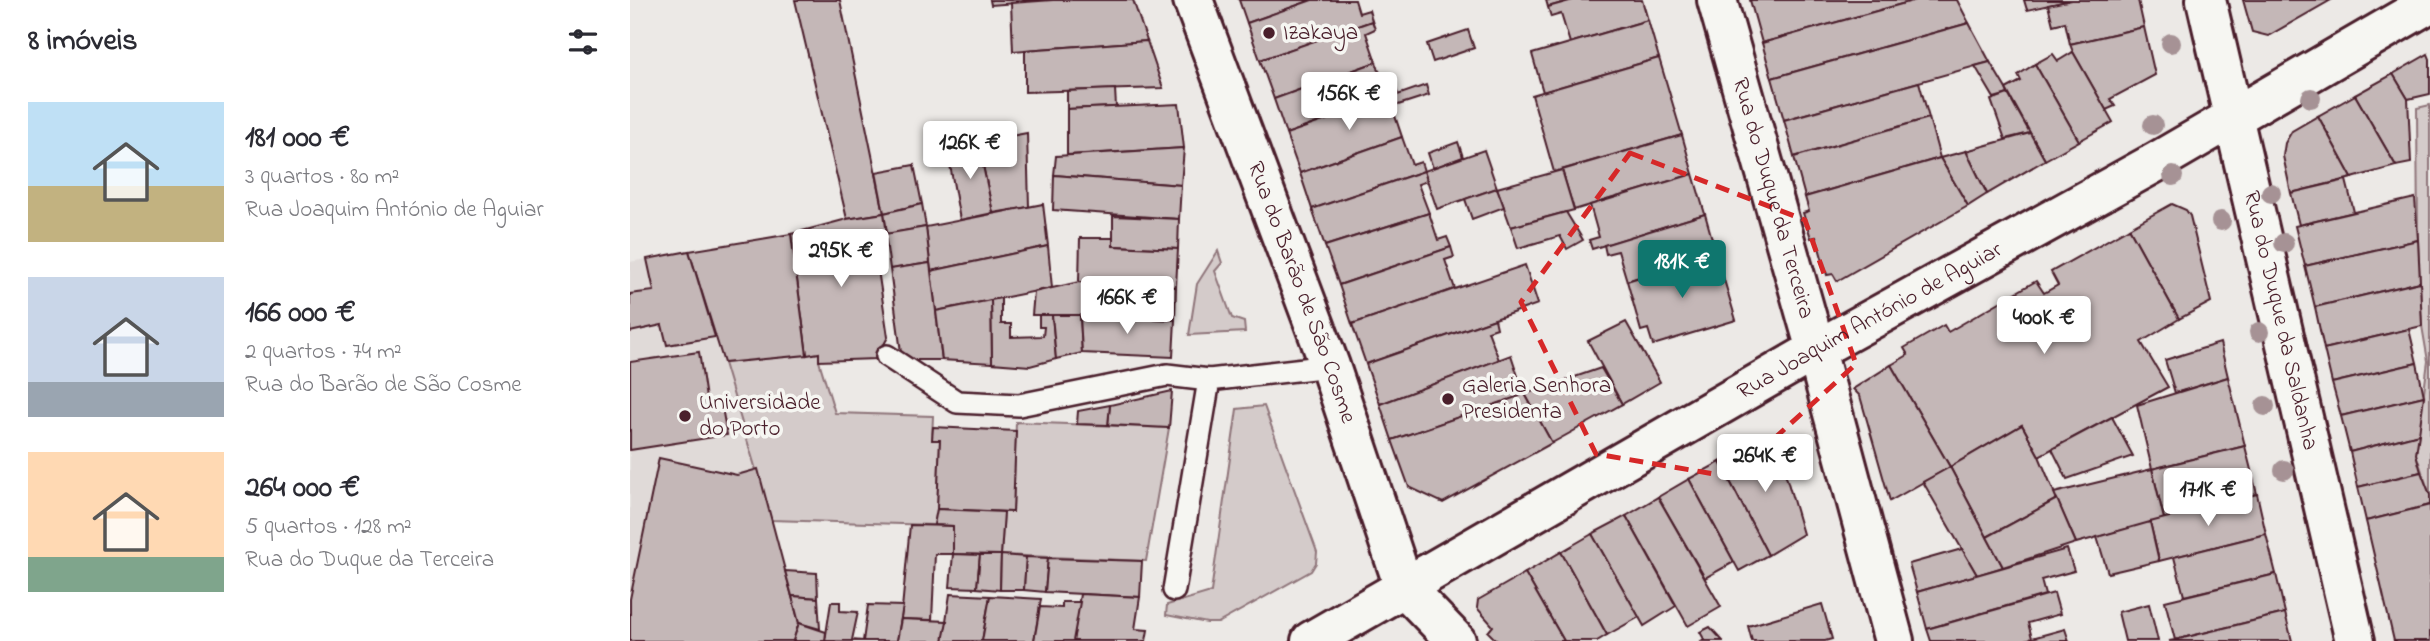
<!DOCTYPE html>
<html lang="pt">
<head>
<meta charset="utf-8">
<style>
	:root { --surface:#fff; --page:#f7f7f7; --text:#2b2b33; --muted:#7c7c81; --accent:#0f766e }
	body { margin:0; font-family:"Indie Flower",sans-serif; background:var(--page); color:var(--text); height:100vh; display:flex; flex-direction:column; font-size:26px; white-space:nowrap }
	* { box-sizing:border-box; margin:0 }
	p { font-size:23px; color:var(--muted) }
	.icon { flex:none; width:38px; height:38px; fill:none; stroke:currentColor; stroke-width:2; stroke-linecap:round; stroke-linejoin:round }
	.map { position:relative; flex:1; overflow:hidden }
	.sheet { display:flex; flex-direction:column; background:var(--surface); width:630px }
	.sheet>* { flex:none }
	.price { position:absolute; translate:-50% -60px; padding:0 16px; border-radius:7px; background:#fff; color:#222; font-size:23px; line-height:46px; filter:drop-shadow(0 2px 4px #0008) }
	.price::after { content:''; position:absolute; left:50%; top:42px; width:21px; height:16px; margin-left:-10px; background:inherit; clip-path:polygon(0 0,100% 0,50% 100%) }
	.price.current { background:var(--accent); color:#fff }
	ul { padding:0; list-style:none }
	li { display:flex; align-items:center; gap:21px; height:175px; padding:0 28px }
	li span { display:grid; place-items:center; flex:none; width:196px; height:140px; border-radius:0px; color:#555 }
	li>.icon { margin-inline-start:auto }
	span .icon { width:84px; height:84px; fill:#fffc; stroke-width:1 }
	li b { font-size:30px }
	h2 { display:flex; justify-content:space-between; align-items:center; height:84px; padding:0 28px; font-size:30px }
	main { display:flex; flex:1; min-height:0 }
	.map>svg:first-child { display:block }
	.built { fill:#e0dad8 }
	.green { fill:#d4cbca; stroke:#8f757a; stroke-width:2 }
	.building { fill:#c4b7b7; stroke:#4a1f2b; stroke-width:2 }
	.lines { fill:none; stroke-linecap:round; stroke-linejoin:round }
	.lane-casing { stroke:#4a1f2b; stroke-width:26 }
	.street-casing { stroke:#4a1f2b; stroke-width:44 }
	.lane { stroke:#f6f6f2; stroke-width:21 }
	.street { stroke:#f6f6f2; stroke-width:38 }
	.tree { fill:#a69295 }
	.marked { fill:none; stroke:#d62828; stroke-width:5; stroke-dasharray:14 9; stroke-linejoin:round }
	.poi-dot { fill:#4a1f2b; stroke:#f6f6f2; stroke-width:2.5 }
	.labels { text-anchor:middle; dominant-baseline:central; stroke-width:7; stroke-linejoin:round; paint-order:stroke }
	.poi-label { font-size:23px; fill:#4a1f2b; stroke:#f6f6f2; text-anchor:start }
	.street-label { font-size:23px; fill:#4a1f2b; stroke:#f6f6f2 }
</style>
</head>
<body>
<main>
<section class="sheet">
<h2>8 imóveis<svg class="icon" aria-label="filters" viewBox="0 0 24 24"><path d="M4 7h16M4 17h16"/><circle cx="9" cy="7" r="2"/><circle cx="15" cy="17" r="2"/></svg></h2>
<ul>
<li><span style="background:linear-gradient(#bfe0f5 60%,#c2b280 0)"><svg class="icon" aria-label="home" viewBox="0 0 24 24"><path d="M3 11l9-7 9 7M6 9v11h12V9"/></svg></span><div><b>181 000 €</b><p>3 quartos · 80 m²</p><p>Rua Joaquim António de Aguiar</p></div></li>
<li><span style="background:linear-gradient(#c9d6e8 75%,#9aa5b1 0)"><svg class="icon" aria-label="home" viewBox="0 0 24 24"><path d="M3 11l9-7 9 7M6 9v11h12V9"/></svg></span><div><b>166 000 €</b><p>2 quartos · 74 m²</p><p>Rua do Barão de São Cosme</p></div></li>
<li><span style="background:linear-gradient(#ffd9b3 75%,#7fa58c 0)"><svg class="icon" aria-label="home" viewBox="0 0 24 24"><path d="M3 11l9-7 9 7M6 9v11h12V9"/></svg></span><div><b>264 000 €</b><p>5 quartos · 128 m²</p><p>Rua do Duque da Terceira</p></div></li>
</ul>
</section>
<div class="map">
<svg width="1800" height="641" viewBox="0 0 1800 641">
	<rect width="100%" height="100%" fill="#ece9e6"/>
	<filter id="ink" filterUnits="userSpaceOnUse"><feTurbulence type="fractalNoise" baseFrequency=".0143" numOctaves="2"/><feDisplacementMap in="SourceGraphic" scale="14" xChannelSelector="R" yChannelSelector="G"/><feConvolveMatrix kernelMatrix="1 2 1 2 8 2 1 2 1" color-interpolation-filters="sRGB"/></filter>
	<g filter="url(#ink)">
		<!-- built -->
		<path class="built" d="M59,251l69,218 -128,172v-379z"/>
		<!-- green -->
		<g class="green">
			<path d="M1800,105v390l-14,-41 12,-93 -6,-35 -4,-86 -1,-132z"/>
			<path d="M588,251l4,12 -7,8 17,47 12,4 1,10 -56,3 8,-51z"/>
			<path d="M189,353v8l16,52 98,3 -1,23 8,1 -3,69 -3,16 -163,-5 -47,-157z"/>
			<path d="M634,406l53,146 -1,11 -5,8 -93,52h-11l-41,-8 1,-10 44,-13 26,-183z"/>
			<path d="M386,422l153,6 -23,133 -145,-6 3,-43h9z"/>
		</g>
		<!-- building -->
		<g class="building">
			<path d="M165,0h45l44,213 -37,6z"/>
			<path d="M360,0h63l-62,5z"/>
			<path d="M423,0h80l14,41 -134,10 -2,-48z"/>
			<path d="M609,0h73l-65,23z"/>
			<path d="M682,0h43l4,13 10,-3 3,11 -112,39 -13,-37z"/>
			<path d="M916,0h27l-25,7z"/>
			<path d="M943,0h69l6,20 -78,23 -9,-29 -10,3 -3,-10z"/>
			<path d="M1120,0h166l-154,43z"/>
			<path d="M1286,0h41l12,23 -197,55 -10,-35z"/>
			<path d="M1394,0h48l-45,10z"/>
			<path d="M1442,0h66l6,27 -74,17 -5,-22 -12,3 -5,-20z"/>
			<path d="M1613,0h88l-63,36 -16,-4z"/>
			<path d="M1018,20l11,38 -116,34 -11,-38z"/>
			<path d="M742,21l3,8 -9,4 10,29 -102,37 -14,-39z"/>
			<path d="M1339,23l21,39 -206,58 -12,-42z"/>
			<path d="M1514,27l11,48 -45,24 5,7 -9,4 -33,-58 -3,-8z"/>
			<path d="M838,30l6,18 -41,14 -6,-18z"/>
			<path d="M517,41l16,47 -138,4v-42z"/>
			<path d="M1443,52l40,70 -34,19 -44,-77 18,-10 5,7z"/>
			<path d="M1798,54l2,5v35l-22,5 -15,-25z"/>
			<path d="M1029,58l23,77 -128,37 -22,-77z"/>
			<path d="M746,62l10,27 9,-3 3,8 -112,40 -12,-35z"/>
			<path d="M1360,62l16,27 2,5 -14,4 -19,-32z"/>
			<path d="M1405,64l44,77 -34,19 -39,-71 15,-8 -3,-6z"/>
			<path d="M1763,74l15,25 3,64 -15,3 -41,-71z"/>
			<path d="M1289,82l10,36 -135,39 -10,-37z"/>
			<path d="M796,85l3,10 -37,12 10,30 -102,36 -14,-39z"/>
			<path d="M485,89l1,18 -49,2v-18z"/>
			<path d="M1378,94l22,39 -25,6 -14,-39z"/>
			<path d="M1725,95l41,71 -44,12 -34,-62z"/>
			<path d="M549,104l5,44 -117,7v-46z"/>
			<path d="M1688,116l34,62 -61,15 -8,-37 2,-13 7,-12z"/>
			<path d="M1299,118l11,40 -135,39 -11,-40z"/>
			<path d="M397,133l2,74 -36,6 -15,-71z"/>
			<path d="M1400,133l15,27 -58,34 -21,-43z"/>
			<path d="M1052,135l11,39 -119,36 -12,-40z"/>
			<path d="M772,137l10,28 9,-3 3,9 -112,38 -12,-36z"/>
			<path d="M348,142l15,71 -33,7 -13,-72z"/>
			<path d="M828,142l5,15 -30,11 -5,-15z"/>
			<path d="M554,148l-3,37 -127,-10 2,-19z"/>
			<path d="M854,150l13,38 -60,21 -13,-38z"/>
			<path d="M1336,151l21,43 -19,12 -28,-48z"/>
			<path d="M1310,158l28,48 -131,75 -4,-7 -6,1 -11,-38 -5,1 -8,-25 6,-2 -4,-14z"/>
			<path d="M284,165l8,39 -38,9 -8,-41z"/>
			<path d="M932,170l12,40 -63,17 -14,-39z"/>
			<path d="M794,171l3,10 -9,3 11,29 -104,33 -13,-37z"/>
			<path d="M1063,174l12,40 -113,35 -3,-9 10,-3 -9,-32z"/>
			<path d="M424,175l127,10 -2,34 -126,-9z"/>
			<path d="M1716,180l8,32 -55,13 -8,-32z"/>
			<path d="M867,188l7,19 -32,12 -7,-20z"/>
			<path d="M1785,198l3,42 -113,26 -10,-40z"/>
			<path d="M292,204l4,23 -39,7 -3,-21z"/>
			<path d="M413,204l5,42 -117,25 -5,-44z"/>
			<path d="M1542,204l14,6 4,6 21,86 -32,17 -50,-91z"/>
			<path d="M936,212l17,28 -16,9 -7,-13 -42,12 -7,-21z"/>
			<path d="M254,213l3,21 -14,2 15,101 -12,22 -57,2v-8l-12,2 -16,-121 56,-15z"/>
			<path d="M799,213l9,27 9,-3 4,10 -112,38 -14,-39z"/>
			<path d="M1075,214l11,39 -89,28 -9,-30 -12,3 -2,-9z"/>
			<path d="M483,216l66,3 -1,30 -65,-3z"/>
			<path d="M296,227l4,36 -40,6 -5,-35z"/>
			<path d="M1499,228l50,91 -38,23 27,45 -129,69 -17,-31 -72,42 -59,-102 17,-10 -4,-7 40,-23 4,7 88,-51 8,12 14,-8 -7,-13z"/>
			<path d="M161,234l16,121 -83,8 -35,-112z"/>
			<path d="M450,238h33v8l65,3 -2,38 -97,-5z"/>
			<path d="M1788,240l2,42 -105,25 -10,-41z"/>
			<path d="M418,246l4,42 -116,23 -5,-40z"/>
			<path d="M821,247l3,10 -9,3 10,29 -103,35 -13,-39z"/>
			<path d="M59,251l26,86 -48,8 -5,-20 -32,7v-38l24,-3 -7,-32z"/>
			<path d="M1086,253l20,67 -83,25 -5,-16 -7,2 -14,-50z"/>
			<path d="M300,263l12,97h-40l-12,-91z"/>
			<path d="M895,265l13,39 -172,60 -14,-40z"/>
			<path d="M449,282l97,5 -1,33 -95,-5h-48l2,-23z"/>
			<path d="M1790,282l2,44 -98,23 -9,-42z"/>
			<path d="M371,298v26h10v13l32,-1 1,-9h-5v-12h13l4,44 -26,7 -38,-3 -1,-63z"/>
			<path d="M361,300l1,63 -50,-3 -6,-49z"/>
			<path d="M422,315h28l2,38 -26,6z"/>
			<path d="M450,315l95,5 -2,37 -91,-4z"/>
			<path d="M865,319l2,9 -9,3 11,29 -119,44 -14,-40z"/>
			<path d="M996,322l34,60 -38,22 -34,-63z"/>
			<path d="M1779,329l8,34 -85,20 -8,-34z"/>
			<path d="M1590,343l8,34 -53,16 -10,-33z"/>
			<path d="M69,352l8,53 14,-3 6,33 -97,15v-88z"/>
			<path d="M881,355l10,30 -3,1 3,10 -129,44 -12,-36z"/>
			<path d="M1787,363l7,33 -83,20 -9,-33z"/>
			<path d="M1261,365l59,102 -60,34 -30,-105 -7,-7z"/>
			<path d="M971,368l21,36 -70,39 -27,-49z"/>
			<path d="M1598,377l17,69 -93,23 -15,-64z"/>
			<path d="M542,391l-3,37 -61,-3 2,-20z"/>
			<path d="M895,394l27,49 -109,60 -34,-16 -17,-47z"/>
			<path d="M1794,396l-5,38 -69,18 -9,-36z"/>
			<path d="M480,405l-2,20 -31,-1 1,-13z"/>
			<path d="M1482,417l21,39 -66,23 -15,-30z"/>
			<path d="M1392,425l17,31 18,43 -70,38 -37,-70z"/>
			<path d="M303,427l83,4 -3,81 -76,-3 3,-69h-8z"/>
			<path d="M1789,434l-3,20 5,18 -63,15 -8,-35z"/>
			<path d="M1130,441l8,2 11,9 24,82 -35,21 -48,-93z"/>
			<path d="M1615,446l12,48 -93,25 -12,-50z"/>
			<path d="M29,458l78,17 21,-6 41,154 -6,18h-163v-42z"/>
			<path d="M1090,462l48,93 -29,16 -50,-92z"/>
			<path d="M1320,467l37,70 16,30 -26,8 -54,-93z"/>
			<path d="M1522,469l12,50 -88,24 -22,-50z"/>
			<path d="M1791,472l9,23v10l-64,16 -8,-34z"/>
			<path d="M1059,479l45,83 -29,16 -47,-81z"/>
			<path d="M1627,494l9,40 -107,27 -9,-39z"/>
			<path d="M1028,497l63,110 -33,19 -62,-110z"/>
			<path d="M1427,499l19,44 -73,24 -16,-30z"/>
			<path d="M1800,505v136h-36l-28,-120z"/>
			<path d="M307,509l67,3 -3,43 -48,-1v-28l-19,-1z"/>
			<path d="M996,516l50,90 -32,20 -52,-92z"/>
			<path d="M1520,522l9,39 -51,12 -11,-36z"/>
			<path d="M280,525l43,1v28h-18l-3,66 -31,-1z"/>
			<path d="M962,534l47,83 -32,18 -46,-83z"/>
			<path d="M1636,534l10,40 -92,22 -10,-39z"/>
			<path d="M1332,549l15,26 -60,17 -8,-28z"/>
			<path d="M1437,549l7,22 -33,9 4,15 -118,34 -10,-37z"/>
			<path d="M931,552l46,83 -10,6h-33l-39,-68z"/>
			<path d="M323,554l27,1 -3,33 -27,-1z"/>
			<path d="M350,555h21l-1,35 -23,-2z"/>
			<path d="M371,555l25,2 -2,33h-24z"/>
			<path d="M396,557l22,1 -3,34 -21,-2z"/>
			<path d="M418,558l94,3 -2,36 -95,-5z"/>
			<path d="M155,571l32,2 1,25 -26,-2z"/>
			<path d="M895,573l39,68h-67l-9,-9 5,-6 -16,-18 1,-8z"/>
			<path d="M1646,574l9,39 -110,27 -10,-39z"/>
			<path d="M1424,593l6,21 -32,9 4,15 -9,3h-92l-4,-12z"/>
			<path d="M320,594l40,2 -8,45h-39z"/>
			<path d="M450,594l60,3 -5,32 13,1 -2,11h-73z"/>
			<path d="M162,596l26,2 2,31 -21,-6z"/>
			<path d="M360,596l51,3 -7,42h-52z"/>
			<path d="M201,602h9v9l18,1 -6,28 11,1h-38z"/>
			<path d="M432,602h18l-7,39h-39l6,-34 22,1z"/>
			<path d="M1192,604l10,35 -7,2h-73l-4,-15z"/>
			<path d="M1519,604l9,37h-33l-7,-29z"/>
			<path d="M238,605l35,1 -6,35h-34z"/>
			<path d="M1655,613l7,28h-123l6,-1z"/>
			<path d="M271,619l46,2 -4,20h-46z"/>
			<path d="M169,623l27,9 -1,9h-32z"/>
			<path d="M1080,627l13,14h-22l3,-2 -4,-7z"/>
			<path d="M1435,629l4,12h-46l9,-3z"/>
		</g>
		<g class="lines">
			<defs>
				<g id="lane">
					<path d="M257,356l70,46 62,3 148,-30 42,5"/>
					<path d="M544,590l35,-210 121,-14"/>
				</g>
				<g id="street">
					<path id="s1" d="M563,0l137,366 74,221 52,54"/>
					<path id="s2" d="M1087,0l99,350 78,291"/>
					<path id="s3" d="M1576,0l149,641"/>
					<path id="s4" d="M681,641l505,-291 342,-189 272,-158"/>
				</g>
			</defs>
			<!-- lane casing -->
			<use href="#lane" class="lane-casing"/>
			<!-- street casing -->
			<use href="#street" class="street-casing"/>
			<!-- lane -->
			<use href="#lane" class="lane"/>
			<!-- street -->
			<use href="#street" class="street"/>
		</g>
		<!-- trees -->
		<g class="tree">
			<circle cx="1541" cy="43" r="10"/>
			<circle cx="1681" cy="98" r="10"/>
			<circle cx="1523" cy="125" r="10"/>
			<circle cx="1543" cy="176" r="10"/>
			<circle cx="1641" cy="193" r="10"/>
			<circle cx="1591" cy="221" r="10"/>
			<circle cx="1654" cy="243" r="10"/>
			<circle cx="1629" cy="332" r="10"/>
			<circle cx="1635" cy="406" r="10"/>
			<circle cx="1654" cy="470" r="10"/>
		</g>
	</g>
	<!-- marked area -->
	<path class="marked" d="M1000,153l175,67 51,144 -124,113 -136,-23 -75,-152z"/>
	<!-- markers -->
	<g class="poi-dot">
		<circle cx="639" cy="33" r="7"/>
		<circle cx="818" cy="399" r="7"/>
		<circle cx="55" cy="416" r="7"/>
	</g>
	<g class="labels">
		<!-- poi labels -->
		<g class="poi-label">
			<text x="653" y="33">Izakaya</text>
			<text x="832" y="386">Galeria Senhora<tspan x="832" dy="26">Presidenta</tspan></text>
			<text x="69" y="403">Universidade<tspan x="69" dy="26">do Porto</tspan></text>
		</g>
		<!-- street labels -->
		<g class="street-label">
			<text stroke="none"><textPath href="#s2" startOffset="206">Rua do Duque da Terceira</textPath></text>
			<text stroke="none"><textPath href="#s1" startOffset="312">Rua do Barão de São Cosme</textPath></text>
			<text stroke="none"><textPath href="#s4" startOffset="644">Rua Joaquim António de Aguiar</textPath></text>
			<text stroke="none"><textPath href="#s3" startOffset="329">Rua do Duque da Saldanha</textPath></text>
		</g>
	</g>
</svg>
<b class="price" style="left:719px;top:132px">156K €</b>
<b class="price" style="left:340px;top:181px">126K €</b>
<b class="price" style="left:211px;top:289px">295K €</b>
<b class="price current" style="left:1052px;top:300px">181K €</b>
<b class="price" style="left:497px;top:336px">166K €</b>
<b class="price" style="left:1414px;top:356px">400K €</b>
<b class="price" style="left:1135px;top:494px">264K €</b>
<b class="price" style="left:1578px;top:528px">171K €</b>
</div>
</main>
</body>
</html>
